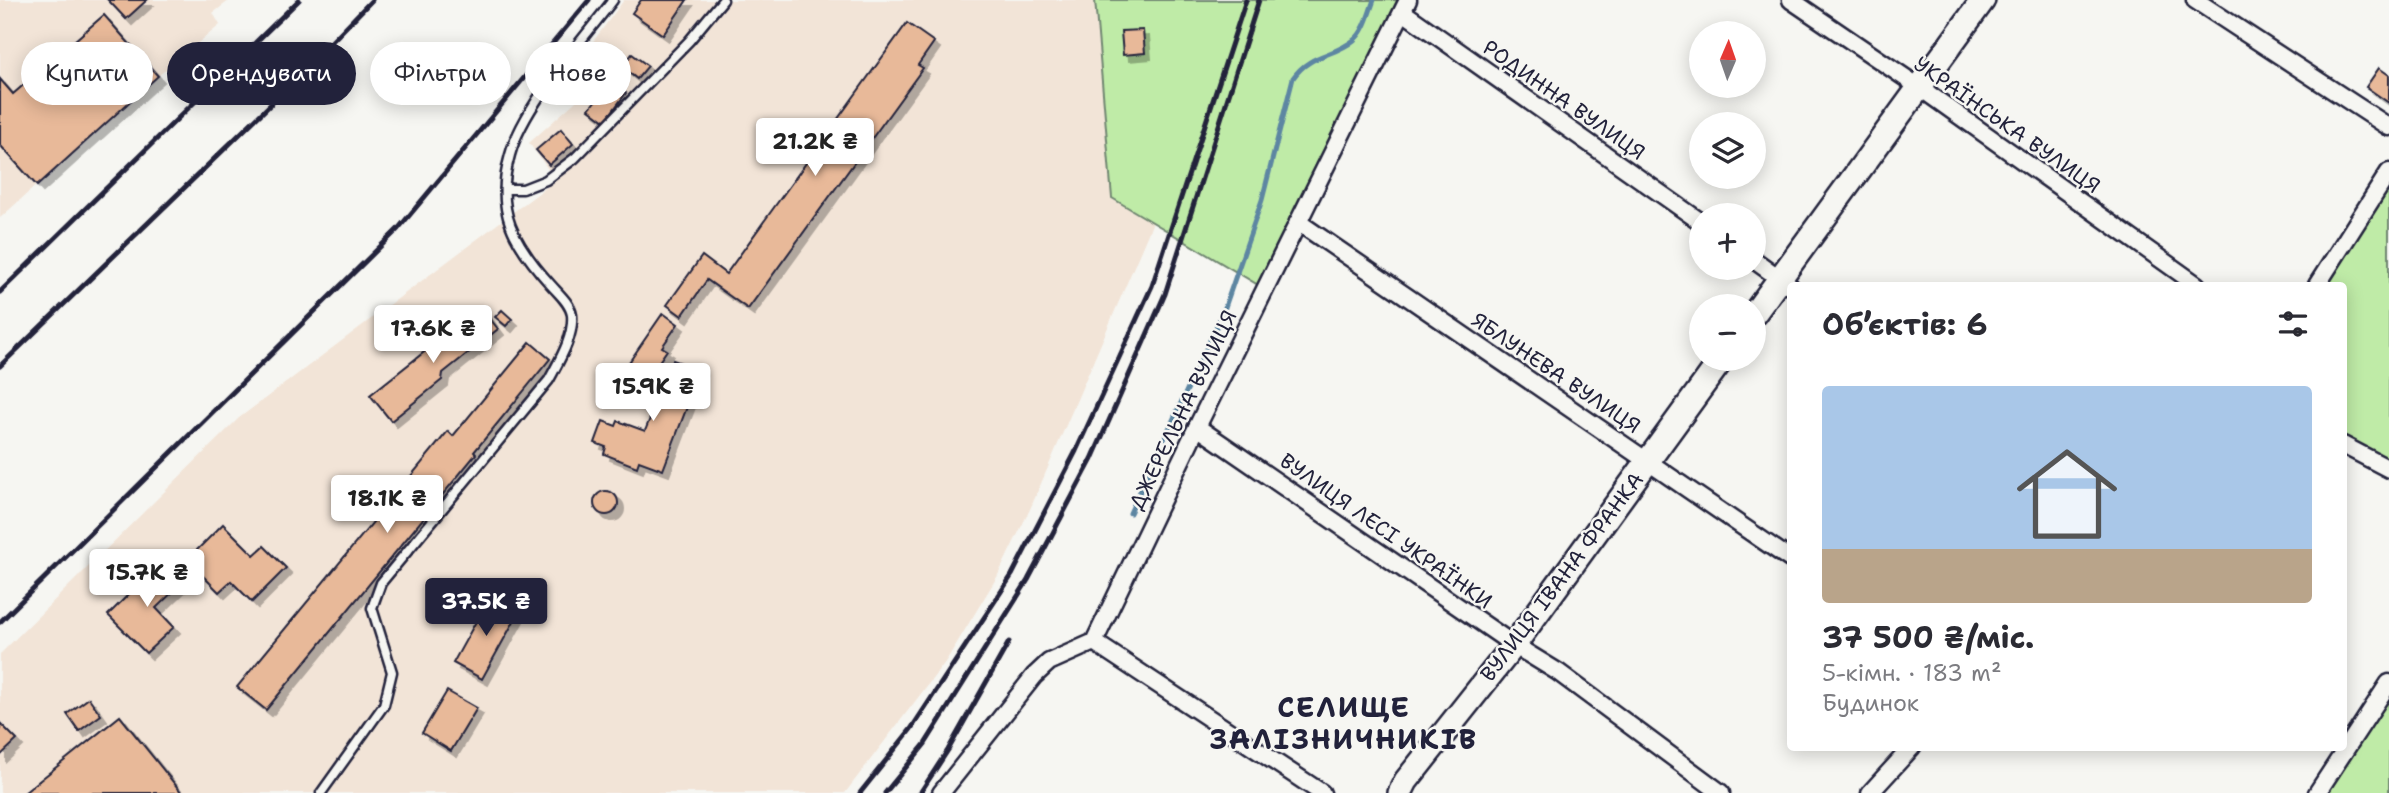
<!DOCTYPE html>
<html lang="uk">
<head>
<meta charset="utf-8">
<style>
	:root { --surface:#fff; --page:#f2f2f3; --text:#2b2b33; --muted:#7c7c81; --line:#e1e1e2; --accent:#22223b }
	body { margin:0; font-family:"Shantell Sans",sans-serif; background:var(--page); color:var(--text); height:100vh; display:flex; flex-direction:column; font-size:26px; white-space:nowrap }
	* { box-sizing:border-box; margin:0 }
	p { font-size:23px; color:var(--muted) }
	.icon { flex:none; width:38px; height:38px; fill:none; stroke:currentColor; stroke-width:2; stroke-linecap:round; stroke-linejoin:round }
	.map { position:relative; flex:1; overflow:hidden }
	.details { position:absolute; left:1787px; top:282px; width:560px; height:469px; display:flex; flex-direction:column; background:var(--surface); border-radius:7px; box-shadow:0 4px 18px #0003 }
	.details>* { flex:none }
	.top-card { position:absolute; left:21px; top:42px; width:665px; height:63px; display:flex; gap:14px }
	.needle { width:46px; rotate:2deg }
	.tools { position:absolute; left:1689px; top:21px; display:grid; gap:14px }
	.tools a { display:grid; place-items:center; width:77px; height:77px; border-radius:50%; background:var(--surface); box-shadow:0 4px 18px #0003; font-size:35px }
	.price { position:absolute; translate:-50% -60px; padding:0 16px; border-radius:7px; background:#fff; color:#222; font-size:23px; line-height:46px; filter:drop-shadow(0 2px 4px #0008) }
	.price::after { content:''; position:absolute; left:50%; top:42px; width:21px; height:16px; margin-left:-10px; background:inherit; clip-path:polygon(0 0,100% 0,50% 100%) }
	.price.current { background:var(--accent); color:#fff }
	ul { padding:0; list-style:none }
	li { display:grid; align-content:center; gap:14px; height:371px; padding:0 35px }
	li+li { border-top:2px solid var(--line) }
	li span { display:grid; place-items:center; height:217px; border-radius:7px; color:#555 }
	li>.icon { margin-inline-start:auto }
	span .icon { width:126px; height:126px; fill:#fffc; stroke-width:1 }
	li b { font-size:30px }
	h2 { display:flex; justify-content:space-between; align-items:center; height:84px; padding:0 35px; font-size:30px }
	.tag { padding:0 24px; border-radius:32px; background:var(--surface); box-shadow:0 4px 18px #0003; font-size:24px; line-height:63px }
	.tag.current { background:var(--accent); color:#fff }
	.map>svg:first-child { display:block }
	.built { fill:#f2e4d7 }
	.green { fill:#bfeba7; stroke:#708671; stroke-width:2 }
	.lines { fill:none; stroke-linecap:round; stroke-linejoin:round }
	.stream { stroke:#5d86a2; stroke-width:5 }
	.building { fill:#e8b999; stroke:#22223b; stroke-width:2; filter:url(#shadow) }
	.lane-casing { stroke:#22223b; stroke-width:13 }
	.street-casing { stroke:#22223b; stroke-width:21 }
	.secondary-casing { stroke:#22223b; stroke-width:28 }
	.lane { stroke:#f6f6f2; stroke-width:8 }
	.street { stroke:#f6f6f2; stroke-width:16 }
	.secondary { stroke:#f6f6f2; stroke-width:23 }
	.rail { stroke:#22223b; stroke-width:5 }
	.labels { text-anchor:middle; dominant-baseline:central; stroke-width:5; stroke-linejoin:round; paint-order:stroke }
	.street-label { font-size:21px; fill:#22223b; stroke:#f6f6f2 }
	.district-label { font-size:28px; font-weight:bold; letter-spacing:2px; fill:#22223b; stroke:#f6f6f2 }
</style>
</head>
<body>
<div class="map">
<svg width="2389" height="793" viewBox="0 0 2389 793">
	<defs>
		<filter id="shadow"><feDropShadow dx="6" dy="6" stdDeviation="0" flood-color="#0004"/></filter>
	</defs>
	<rect width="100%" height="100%" fill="#f6f6f2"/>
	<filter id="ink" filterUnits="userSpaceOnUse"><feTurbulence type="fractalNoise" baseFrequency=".0143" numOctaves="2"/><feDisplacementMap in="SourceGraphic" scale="14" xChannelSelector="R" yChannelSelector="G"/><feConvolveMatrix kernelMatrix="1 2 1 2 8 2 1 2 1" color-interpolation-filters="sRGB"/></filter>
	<g filter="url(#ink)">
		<!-- built -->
		<g class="built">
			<path d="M0,0h230l-17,13 7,12 -62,51 -158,142z"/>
			<path d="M624,0h602l-67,208 -128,299 -34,70 -51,84 -101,132h-845v-139l239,-236 317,-238 -27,-37 47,-42 21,-43 -8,-11z"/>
		</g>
		<!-- green -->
		<g class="green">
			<path d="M1095,0h313l-143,289 -153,-91z"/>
			<path d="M2389,172v297l-46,-24v-160h-26z"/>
			<path d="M2389,683v110h-72z"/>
		</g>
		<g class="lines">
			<!-- stream -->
			<path class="stream" d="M1130,513l94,-203 38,-110 31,-122c17,-25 41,-21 61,-38 11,-9 15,-27 20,-40"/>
		</g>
		<!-- building -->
		<g class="building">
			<path d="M108,0h39l-21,19z"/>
			<path d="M641,0h46l-24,35 -31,-22z"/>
			<path d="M104,15l54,61 -121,110 -37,-41v-66l13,15z"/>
			<path d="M907,23l27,19 -16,23 5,3 -175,241 -41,-29 -25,36 -15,-11 35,-49 24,18z"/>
			<path d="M1143,30l2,23 -22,2 -2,-24z"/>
			<path d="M632,54l16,12 -11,13 -15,-12z"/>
			<path d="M2379,68l10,7v28l-23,-16z"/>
			<path d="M610,82l16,11 -21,28 -16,-12z"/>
			<path d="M561,129l12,15 -24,21 -13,-15z"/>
			<path d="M481,307l17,22 -55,44 -1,7 -51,41 -21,-26z"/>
			<path d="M502,310l10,9 -6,7 -11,-9z"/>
			<path d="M663,313l15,11 -16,23 5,3 -35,51 -20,-14z"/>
			<path d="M530,342l20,17 -76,93 2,2 -210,256 -29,-23 211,-256 5,5z"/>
			<path d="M673,360l28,10 -38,100 -24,-9 -2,6 -33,-13 2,-7 -11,-4 8,-22 13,5 2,-5 27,10z"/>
			<circle cx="606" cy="503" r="12"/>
			<path d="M223,524l31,31 10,-9 22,22 -34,34 -21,-21 -12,11 -32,-32z"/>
			<path d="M160,563l21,21 -25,24 18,19 -28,26 -38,-38z"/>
			<path d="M490,596l29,16 -37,67 -29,-16z"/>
			<path d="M447,691l30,17 -26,43 -29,-18z"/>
			<path d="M89,698l12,17 -22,16 -12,-17z"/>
			<path d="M120,716l62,77h-158z"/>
			<path d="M0,723l17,17 -17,16z"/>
		</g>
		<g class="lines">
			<defs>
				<g id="lane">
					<path d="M505,189h18l23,-9 29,-22 114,-117 34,-41"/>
					<path d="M321,793l63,-88 8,-33 -20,-64 9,-25 168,-203c10,-19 25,-43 23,-65 -2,-12 -14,-22 -21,-30 -37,-41 -57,-74 -41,-130 13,-49 72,-114 103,-155"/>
				</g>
				<g id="street">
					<path d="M1791,0l128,87 278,198"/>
					<path d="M2195,0l194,127"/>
					<path d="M1403,12l298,210"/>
					<path d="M1298,222l492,337"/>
					<path d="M1754,260l36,26"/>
					<path d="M2317,285l72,-113"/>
					<path d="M1197,427l317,218 44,27 163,121"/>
					<path d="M2343,445l46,24"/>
					<path d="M1094,642l228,151"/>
					<path d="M941,793l93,-117 15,-14 45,-20 103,-215 211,-427"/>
					<path d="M1870,793l42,-46"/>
					<path d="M2317,793l72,-110"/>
				</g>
				<g id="secondary">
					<path d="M1754,314l229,-314"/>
					<path d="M1400,793l6,-12 108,-136 208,-286"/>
				</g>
			</defs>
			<!-- lane casing -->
			<use href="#lane" class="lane-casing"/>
			<!-- street casing -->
			<use href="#street" class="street-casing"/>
			<!-- secondary casing -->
			<use href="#secondary" class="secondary-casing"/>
			<!-- lane -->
			<use href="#lane" class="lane"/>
			<!-- street -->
			<use href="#street" class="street"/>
			<!-- secondary -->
			<use href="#secondary" class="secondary"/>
			<!-- rail -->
			<g class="rail">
				<path d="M0,292l299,-292"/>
				<path d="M0,366l273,-264 99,-102"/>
				<path d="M0,622l398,-393 191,-229"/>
				<path d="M860,793l51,-64 101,-154 64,-124 76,-165 94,-286"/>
				<path d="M885,793l40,-49 103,-164 64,-121 73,-165 94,-294"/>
				<path d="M920,793l28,-43 61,-108"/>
			</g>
		</g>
	</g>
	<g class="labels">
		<!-- street labels -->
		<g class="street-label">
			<text transform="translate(1564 100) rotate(35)">РОДИННА ВУЛИЦЯ</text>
			<text transform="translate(2007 125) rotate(35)">УКРАЇНСЬКА ВУЛИЦЯ</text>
			<text transform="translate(1556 373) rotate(34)">ЯБЛУНЕВА ВУЛИЦЯ</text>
			<text transform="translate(1183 410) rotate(-64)">ДЖЕРЕЛЬНА ВУЛИЦЯ</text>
			<text transform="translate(1386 531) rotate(35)">ВУЛИЦЯ ЛЕСІ УКРАЇНКИ</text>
			<text transform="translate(1562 577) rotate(-53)">ВУЛИЦЯ ІВАНА ФРАНКА</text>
		</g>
		<!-- district labels -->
		<g class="district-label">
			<text x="1344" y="707">СЕЛИЩЕ<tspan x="1344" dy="32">ЗАЛІЗНИЧНИКІВ</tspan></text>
		</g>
	</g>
</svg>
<div class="tools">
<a><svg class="needle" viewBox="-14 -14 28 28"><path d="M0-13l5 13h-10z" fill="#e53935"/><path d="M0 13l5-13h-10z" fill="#7c7c81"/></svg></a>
<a><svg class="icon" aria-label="layers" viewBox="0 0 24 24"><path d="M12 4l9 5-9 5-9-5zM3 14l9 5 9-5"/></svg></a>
<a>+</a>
<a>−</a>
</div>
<b class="price" style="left:815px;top:178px">21.2K ₴</b>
<b class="price" style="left:433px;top:365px">17.6K ₴</b>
<b class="price" style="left:653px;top:423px">15.9K ₴</b>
<b class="price" style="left:387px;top:535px">18.1K ₴</b>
<b class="price" style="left:147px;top:609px">15.7K ₴</b>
<b class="price current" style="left:486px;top:638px">37.5K ₴</b>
<div class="top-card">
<a class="tag">Купити</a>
<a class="tag current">Орендувати</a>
<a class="tag">Фільтри</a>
<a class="tag">Нове</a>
</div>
<section class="details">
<h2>Об’єктів: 6<svg class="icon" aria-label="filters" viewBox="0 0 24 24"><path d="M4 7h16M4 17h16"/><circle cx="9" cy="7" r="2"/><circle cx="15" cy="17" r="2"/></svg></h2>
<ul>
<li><span style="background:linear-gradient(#a9c7e8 75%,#b9a48a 0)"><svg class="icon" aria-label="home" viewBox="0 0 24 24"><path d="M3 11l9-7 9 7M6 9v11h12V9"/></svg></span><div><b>37 500 ₴/міс.</b><p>5-кімн. · 183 m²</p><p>Будинок</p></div></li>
</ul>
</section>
</div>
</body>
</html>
